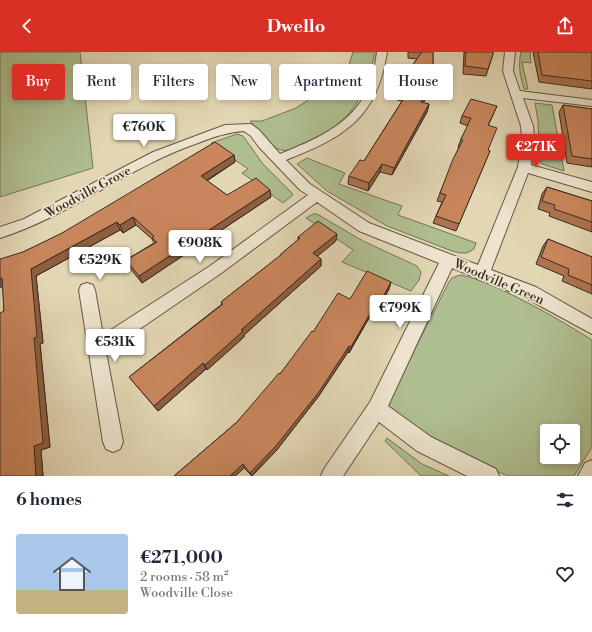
<!DOCTYPE html>
<html lang="en">
<head>
<meta charset="utf-8">
<style>
	:root { --surface:#fff; --page:#f2f2f3; --text:#1f2937; --muted:#747a83; --line:#e0e1e3; --accent:#d93025 }
	body { margin:0; font-family:"Libre Bodoni",serif; background:var(--page); color:var(--text); height:100vh; display:flex; flex-direction:column; font-size:15px; white-space:nowrap }
	* { box-sizing:border-box; margin:0 }
	p { font-size:13px; color:var(--muted) }
	.icon { flex:none; width:22px; height:22px; fill:none; stroke:currentColor; stroke-width:2; stroke-linecap:round; stroke-linejoin:round }
	.map { position:relative; height:424px; overflow:hidden }
	.panel { display:flex; flex-direction:column; background:var(--surface); flex:1 }
	.panel>* { flex:none }
	.top-card { position:absolute; left:12px; top:12px; width:568px; height:36px; display:flex; gap:8px }
	.buttons { position:absolute; left:540px; top:372px; display:grid; gap:8px }
	.buttons a { display:grid; place-items:center; width:40px; height:40px; border-radius:4px; background:var(--surface); box-shadow:0 2px 6px #0003; font-size:20px }
	.price { position:absolute; translate:-50% -34px; padding:0 9px; border-radius:4px; background:#fff; color:#222; font-size:13px; line-height:26px; filter:drop-shadow(0 1px 2px #0008) }
	.price::after { content:''; position:absolute; left:50%; top:24px; width:12px; height:9px; margin-left:-6px; background:inherit; clip-path:polygon(0 0,100% 0,50% 100%) }
	.price.active { background:var(--accent); color:#fff }
	ul { padding:0; list-style:none }
	li { display:flex; align-items:center; gap:12px; height:100px; padding:0 16px }
	li+li { border-top:1px solid var(--line) }
	li span { display:grid; place-items:center; flex:none; width:112px; height:80px; border-radius:4px; color:#555 }
	li>.icon { margin-inline-start:auto }
	span .icon { width:48px; height:48px; fill:#fffc; stroke-width:1 }
	li b { font-size:17px }
	h2 { display:flex; justify-content:space-between; align-items:center; height:48px; padding:0 16px; font-size:17px }
	.pill { padding:0 14px; border-radius:4px; background:var(--surface); box-shadow:0 2px 6px #0003; font-size:14px; line-height:36px }
	.pill.active { background:var(--accent); color:#fff }
	header { display:flex; justify-content:space-between; align-items:center; height:52px; padding:0 16px; background:var(--accent); color:#fff; font-size:18px; font-weight:800 }
	.map>svg:first-child { display:block }
	.green { fill:#afbe8f; stroke:#757558; fill-rule:evenodd }
	.lines { fill:none; stroke-linecap:round; stroke-linejoin:round }
	.street-casing { stroke:#655646; stroke-width:2 }
	.street { fill:#ece4ce; fill-rule:evenodd }
	.wall { fill:#ad734f; stroke:#3b2c21 }
	.shaded-wall { fill:#8d5e40; stroke:#3b2c21 }
	.building { fill:#c9865c; stroke:#3b2c21 }
	.labels { text-anchor:middle; dominant-baseline:central; stroke-width:3.5; stroke-linejoin:round; paint-order:stroke }
	.street-label { font-size:13px; fill:#3b2c21; stroke:#ece4ce }
</style>
</head>
<body>
<header><svg class="icon" aria-label="back" viewBox="0 0 24 24"><path d="M15 5l-7 7 7 7"/></svg>Dwello<svg class="icon" aria-label="share" viewBox="0 0 24 24"><path d="M12 15V3M7 8l5-5 5 5M5 13v7h14v-7"/></svg></header>
<div class="map">
<svg width="592" height="424" viewBox="0 0 592 424">
	<rect width="100%" height="100%" fill="#e2d6b3"/>
	<filter id="stains"><feTurbulence type="fractalNoise" baseFrequency=".005" numOctaves="4"/><feColorMatrix values="0 0 0 0 .2 0 0 0 0 .09 0 0 0 0 .02 0 0 0 .5 -.17"/></filter>
	<radialGradient id="worn" r=".72"><stop offset=".6" stop-color="#630" stop-opacity="0"/><stop offset="1" stop-color="#630" stop-opacity=".3"/></radialGradient>
	<!-- green -->
	<g class="green">
		<path d="M0,0h80l13,116 -93,29z"/>
		<path d="M353,0h22c-9,44 -24,72 -68,90 -7,4 -17,10 -26,8 -12,-3 -23,-20 -31,-29h12l34,-13 26,-17 26,-23z"/>
		<path d="M521,0h9l1,11 -9,-1 6,27h-4c-4,-12 -6,-24 -3,-37z"/>
		<path d="M535,51l17,2 12,66 -22,-7 -2,-3 -2,-40z"/>
		<path d="M237,82l6,2 20,28 28,28 2,3 -10,8 -41,-30 6,-4 -37,-26z"/>
		<path d="M307,106l38,15 -6,11 63,22 -4,9 78,28 -2,6 -7,4h-7l-8,-2 -65,-25 -60,-35 -30,-27z"/>
		<path d="M313,162h4l46,27 54,25 4,6 -2,8 -8,11 -69,-29 11,-12 -47,-32z"/>
		<path d="M460,223c13,2 25,8 38,13 32,15 64,33 94,52v107l-18,29h-66l-62,-26 -58,-41 -1,-5 62,-122 3,-4zM547,379h26v26h-26z"/>
		<path d="M387,386l35,26 27,12h-28l-36,-35z"/>
	</g>
	<g class="lines">
		<defs>
			<g id="street">
				<path d="M377,0h10c-10,66 -42,85 -101,108l24,24 59,39 109,42 40,-98 4,-30 -1,-11 -18,-55 2,-19h10l-2,19 7,20 72,9v6l-69,-8 10,28 1,11 -3,28 61,17v10l-64,-19 -37,97 45,17 56,32v15l-68,-37 -72,-29 -64,138 43,31 65,32 3,7h-32l-50,-25 -38,-29 -36,54h-22l3,-7 46,-67 69,-139 -80,-32 -42,-29 -97,72 -114,78 17,90 -3,7 -7,3 -7,-3 -3,-7 -24,-152 2,-5 6,-2 6,2 2,5 8,45 107,-69 98,-71 -8,-5 -41,-43 -8,-11 -7,-5c-16,1 -31,6 -46,12 -70,24 -128,73 -198,95v-11l24,-8 129,-67 72,-27 26,-1 8,6 21,24c32,-13 69,-28 86,-61 7,-13 9,-27 11,-41z"/>
				<path d="M592,408v16h-14l7,-13z"/>
			</g>
		</defs>
		<!-- street casing -->
		<use href="#street" class="street-casing"/>
		<!-- street -->
		<use href="#street" class="street"/>
	</g>
	<!-- wall -->
	<g class="wall">
		<path d="M408,0h25v20l3,9 -13,22 6,1 -2,8 -35,63 -12,-3 -12,19 -20,-7 1,-8 15,-15 38,-60 -5,-1 1,-8 8,-11h-2l2,-7 11,-15 -9,-1z"/>
		<path d="M464,0h29v2l-7,22 -23,-2z"/>
		<path d="M533,0h59v37l-53,-7z"/>
		<path d="M563,53l29,4v58l-25,-4 -8,-51z"/>
		<path d="M497,54l-9,20v24l2,1 -34,80 -23,-8 9,-21 -5,-1 3,-8 19,-46h-1l3,-8 7,-13 -8,-3 2,-7z"/>
		<path d="M234,103l1,7 -28,19 20,14 44,2 -129,86 -13,-16 -3,-7 28,-17 -2,-4 -16,-14 -13,8 -3,-3 -84,46 7,67 -3,1 10,103 -9,3 2,26h-43l4,-165 -1,-24h-3l23,-35z"/>
		<path d="M547,135l45,14v31l-43,-16 1,-3 -12,-4 4,-15z"/>
		<path d="M298,185l38,4 -19,15 4,3v7l-77,69v2l-37,33 -1,-1 -48,42 -29,-34 93,-73 -1,-2 60,-47v-1l17,-14z"/>
		<path d="M548,187l44,18v37l-30,-13 2,-5 -28,-12 7,-18z"/>
		<path d="M391,230l-2,7 -13,24 -3,-2 -24,42 -1,-1 -30,45 -42,54 -24,25 -8,-8 -9,8h-61l63,-54 43,-48 33,-42 37,-33z"/>
	</g>
	<!-- shaded-wall -->
	<g class="shaded-wall">
		<path d="M438,21l-2,8 -17,29 2,-8z"/>
		<path d="M429,52l-2,8 -35,63 2,-7z"/>
		<path d="M234,103l1,7 -33,21 -1,-7z"/>
		<path d="M382,112l-2,8 -12,19 1,-8z"/>
		<path d="M270,138l1,7 -129,86 -3,-7z"/>
		<path d="M133,165l3,8 -13,8 -3,-8z"/>
		<path d="M117,170l3,8 -84,46 7,67 -3,1 10,103 -9,3 2,26h-7l-2,-30v-108l-3,-69z"/>
		<path d="M337,182l-1,7 -23,19v-7z"/>
		<path d="M321,207v7l-77,69v2l-37,33 -2,-5 36,-35z"/>
		<path d="M2,226l6,7 -8,2v-8z"/>
		<path d="M391,230l-2,7 -13,24 2,-7z"/>
		<path d="M375,253l-2,6 -24,42 2,-6z"/>
		<path d="M349,294l-1,6 -30,45 -42,54 -25,25 -1,-3z"/>
		<path d="M203,311l3,6 -48,42 -4,-5z"/>
		<path d="M243,412l1,4 -9,8h-5z"/>
	</g>
	<!-- building -->
	<g class="building">
		<path d="M422,0h11v20l5,1 -17,29 8,2 -35,64 -12,-4 -13,19 -20,-7 11,-16 4,1 42,-66 -8,-3 12,-17 -4,-1z"/>
		<path d="M466,0h27v2l-5,15 -23,-3z"/>
		<path d="M538,0h54v29l-50,-6z"/>
		<path d="M471,47l26,7 -9,19 9,3 -9,22 2,1 -31,73 -23,-8 10,-21 -6,-2 13,-34 10,-19 -2,-1 10,-21 -9,-2z"/>
		<path d="M563,53l29,4v50l-20,-3z"/>
		<path d="M215,90l19,13 -33,21 26,19 29,-17 14,12 -131,86 -13,-16 31,-18 -5,-4 2,-2 -21,-19 -13,8 -3,-3 -86,47 6,68 -3,1 9,105 -9,3 2,30h-36v-163l4,-2 -2,-33 -2,1v-20l23,-7 39,-19z"/>
		<path d="M547,135l45,14v21l-38,-13 1,-4 -13,-4z"/>
		<path d="M318,169l19,13 -24,19 8,6 -80,71 2,1 -38,34 -2,-2 -49,43 -25,-29 94,-73 -2,-2 61,-48h-1l19,-16 -2,-1z"/>
		<path d="M548,187l44,18v28l-24,-10 1,-6 -28,-12z"/>
		<path d="M367,219l24,11 -13,24 -3,-1 -24,42 -2,-1 -30,46 -44,55 -25,26 -7,-9 -13,12h-56l63,-54 42,-49 1,1 32,-43 1,1 25,-39 12,6z"/>
	</g>
	<g class="labels">
		<!-- street labels -->
		<g class="street-label">
			<text transform="translate(88 140) rotate(-28)">Woodville Grove</text>
			<text transform="translate(499 230) rotate(23)">Woodville Green</text>
		</g>
	</g>
	<rect width="100%" height="100%" filter="url(#stains)"/>
	<rect width="100%" height="100%" fill="url(#worn)"/>
</svg>
<div class="buttons">
<a><svg class="icon" aria-label="locate" viewBox="0 0 24 24"><circle cx="12" cy="12" r="6"/><path d="M12 2v4M12 18v4M2 12h4M18 12h4"/></svg></a>
</div>
<b class="price" style="left:144px;top:96px">€760K</b>
<b class="price active" style="left:536px;top:116px">€271K</b>
<b class="price" style="left:200px;top:212px">€908K</b>
<b class="price" style="left:100px;top:229px">€529K</b>
<b class="price" style="left:400px;top:277px">€799K</b>
<b class="price" style="left:115px;top:311px">€531K</b>
<div class="top-card">
<a class="pill active">Buy</a>
<a class="pill">Rent</a>
<a class="pill">Filters</a>
<a class="pill">New</a>
<a class="pill">Apartment</a>
<a class="pill">House</a>
</div>
</div>
<section class="panel">
<h2>6 homes<svg class="icon" aria-label="filters" viewBox="0 0 24 24"><path d="M4 7h16M4 17h16"/><circle cx="9" cy="7" r="2"/><circle cx="15" cy="17" r="2"/></svg></h2>
<ul>
<li><span style="background:linear-gradient(#a9c7e8 70%,#c2b280 0)"><svg class="icon" aria-label="home" viewBox="0 0 24 24"><path d="M3 11l9-7 9 7M6 9v11h12V9"/></svg></span><div><b>€271,000</b><p>2 rooms · 58 m²</p><p>Woodville Close</p></div><svg class="icon" aria-label="heart" viewBox="0 0 24 24"><path d="M12 20l-8-8c-3-5 5-10 8-4 3-6 11-1 8 4z"/></svg></li>
</ul>
</section>
</body>
</html>
